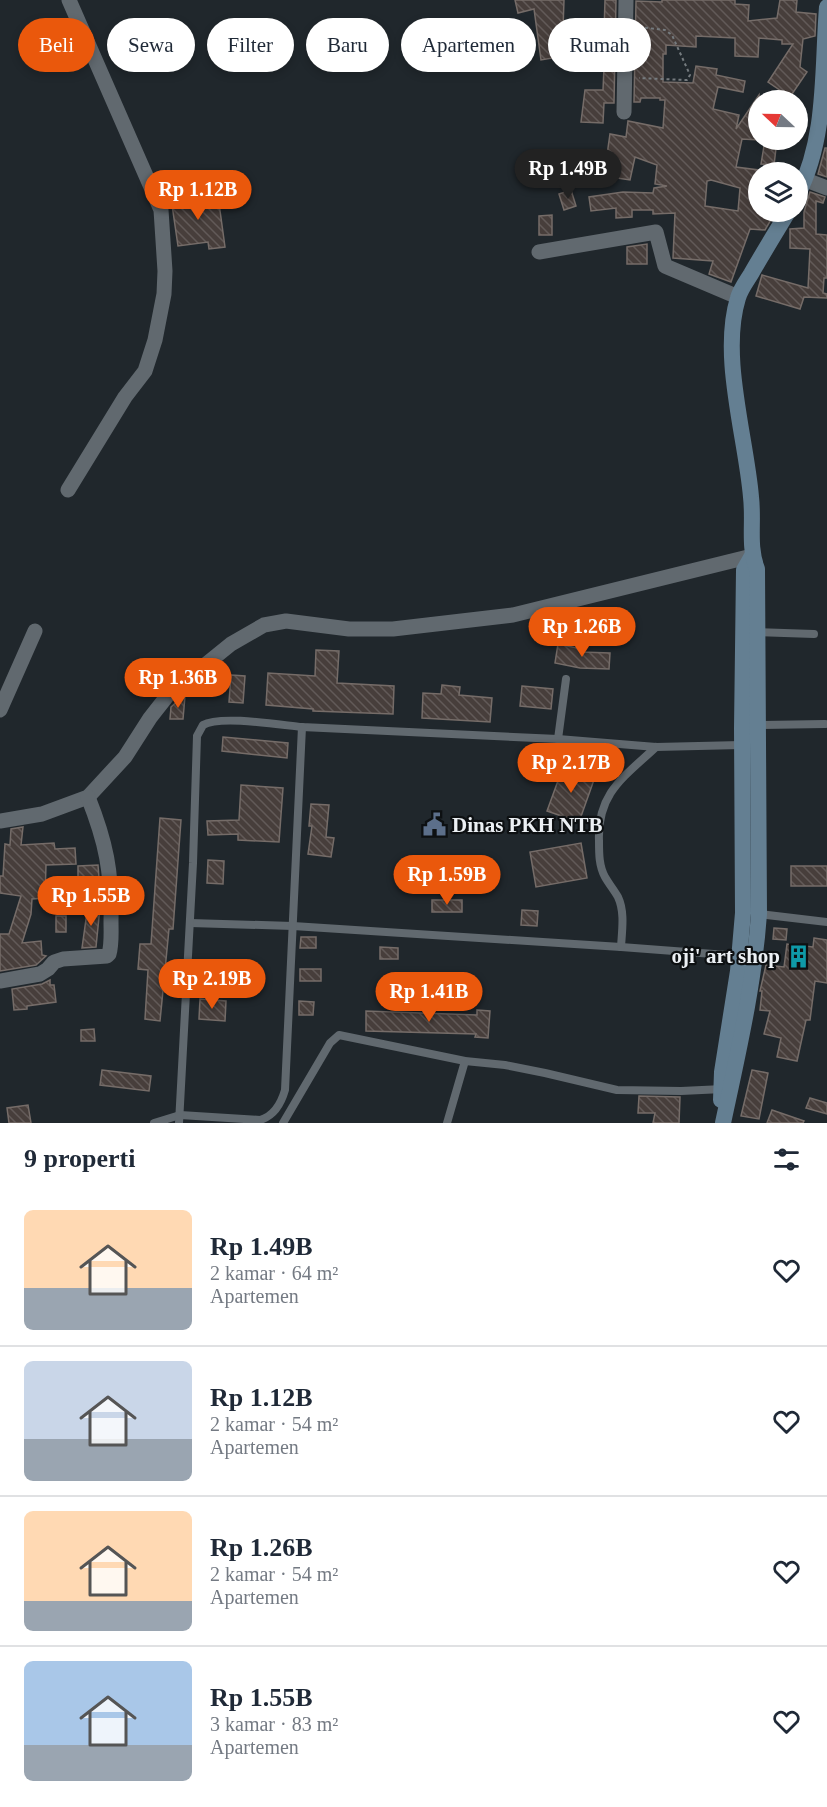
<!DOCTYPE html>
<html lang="id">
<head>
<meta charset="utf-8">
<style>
	:root { --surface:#fff; --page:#f2f2f3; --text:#1f2937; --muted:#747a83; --line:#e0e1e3; --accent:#ea580c }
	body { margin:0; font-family:"Times New Roman",serif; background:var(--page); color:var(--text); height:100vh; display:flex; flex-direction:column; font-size:22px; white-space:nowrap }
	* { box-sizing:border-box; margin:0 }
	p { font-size:20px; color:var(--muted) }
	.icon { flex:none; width:33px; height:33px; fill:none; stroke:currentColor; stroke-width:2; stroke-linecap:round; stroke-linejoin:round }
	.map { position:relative; height:1123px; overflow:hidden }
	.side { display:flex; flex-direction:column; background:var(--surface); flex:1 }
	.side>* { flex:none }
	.hud { position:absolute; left:18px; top:18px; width:792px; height:54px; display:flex; gap:12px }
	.needle { width:39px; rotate:292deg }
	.fabs { position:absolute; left:748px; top:90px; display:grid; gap:12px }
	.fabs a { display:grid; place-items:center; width:60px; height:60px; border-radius:50%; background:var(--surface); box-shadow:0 3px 9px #0003; font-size:30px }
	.price { position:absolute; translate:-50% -51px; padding:0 14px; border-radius:21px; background:var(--accent); color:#fff; font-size:20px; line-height:39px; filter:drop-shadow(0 2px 3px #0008) }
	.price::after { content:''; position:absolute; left:50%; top:36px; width:18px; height:14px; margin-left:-9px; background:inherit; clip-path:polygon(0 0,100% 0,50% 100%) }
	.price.on { background:#222; color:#fff }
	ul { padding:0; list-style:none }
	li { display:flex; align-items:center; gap:18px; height:150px; padding:0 24px }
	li+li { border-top:2px solid var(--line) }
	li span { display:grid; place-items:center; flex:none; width:168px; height:120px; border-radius:9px; color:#555 }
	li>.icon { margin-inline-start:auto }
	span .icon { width:72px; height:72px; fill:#fffc; stroke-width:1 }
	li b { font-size:26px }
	h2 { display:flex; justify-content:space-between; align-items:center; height:72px; padding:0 24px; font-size:26px }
	.pill { padding:0 21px; border-radius:27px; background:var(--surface); box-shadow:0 3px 9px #0003; font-size:21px; line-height:54px }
	.pill.on { background:var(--accent); color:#fff }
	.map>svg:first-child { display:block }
	.building { fill:url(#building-back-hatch); stroke:#756c68; stroke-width:1.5; fill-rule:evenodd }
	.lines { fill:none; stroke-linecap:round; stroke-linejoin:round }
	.path { stroke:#757b7f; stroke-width:2; stroke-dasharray:3 3; stroke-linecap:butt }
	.service { stroke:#61696f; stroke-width:8 }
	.minor { stroke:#61696f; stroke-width:15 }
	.secondary { stroke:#647f92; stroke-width:16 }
	.labels { text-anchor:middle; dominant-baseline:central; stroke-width:4.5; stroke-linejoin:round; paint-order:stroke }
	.poi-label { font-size:21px; font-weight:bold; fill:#ecf0f4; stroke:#0d1012; text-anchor:start }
</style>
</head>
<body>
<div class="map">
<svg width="827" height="1123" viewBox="0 0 827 1123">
	<defs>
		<pattern id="building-back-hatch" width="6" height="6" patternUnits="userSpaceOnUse" patternTransform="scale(1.5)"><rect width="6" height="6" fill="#473e3b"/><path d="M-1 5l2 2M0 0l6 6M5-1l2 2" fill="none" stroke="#625a58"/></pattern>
	</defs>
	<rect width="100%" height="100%" fill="#20272c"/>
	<!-- building -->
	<g class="building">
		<path d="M515,0h49l-1,29 11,-1v6l30,-2 1,-32h11l-2,103h-10l-1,20 -22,-1 4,-32h18l2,-46 -28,2 1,15 -19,2 -1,-6 -17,3 -7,-51 -16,4z"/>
		<path d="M662,0h73v4l14,1 -1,16 29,-3 3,-18h17l-1,12 20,2 -1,22 -12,3 -3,28 7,5 -17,25 -22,-15 25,-38h-11v-4l-23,-2 -1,19 -23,-1v-18l-39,-2v11l-30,-2v9h-3v28l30,1 3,-17 21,3 -1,6 29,6 -2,11 -25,-5 -5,22 26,6 -3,14 23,-34v45l-17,-1 -6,28 23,3 -2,33h2v9h13v6l-7,12 -15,-1 -19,53 -22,-8 4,-13 -40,-3 2,-45 -22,1v-4h-21v7l-16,1v-10l-25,3 -2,-14 34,-5 30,1 1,-5 13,-2 -12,-2 2,-19 -22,-8 -5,23 -26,-4 6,-42 16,3 2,-16 35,7 2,-28h-5v-2h-19l-1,4h-6l2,-101 26,1zM711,180l29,8 -2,23 -33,-5 2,-25z"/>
		<path d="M765,140h12l-3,25 -13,-1z"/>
		<path d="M825,148h2v29l-9,-3z"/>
		<path d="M571,190l5,16 -12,4 -5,-16z"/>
		<path d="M810,192l15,5 -2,6 -7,-2v33l11,1v43h-3l-1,15 4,1v4l-23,-1 -4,12 -44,-13 6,-21 46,13 2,-39 -20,-1v-19l14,-1v-16z"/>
		<path d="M192,195l1,4 25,-3 7,51 -16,2 -1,-7 -30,4 -7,-48z"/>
		<path d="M552,215v20h-13v-19z"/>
		<path d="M647,244v20h-20v-17z"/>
		<path d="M558,644l24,5 -1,3 29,1 -1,16 -29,-1 -25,-5z"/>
		<path d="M316,650l23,1 -2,32 57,3 -1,28 -80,-3v-2l-47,-4 2,-32 47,3z"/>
		<path d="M231,675l14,1 -2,27 -14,-1z"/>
		<path d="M442,685l18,2 -1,8 33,3 -2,24 -68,-4 1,-25 18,1z"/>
		<path d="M522,686l31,3 -2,20 -31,-3z"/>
		<path d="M183,696h2l-2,23h-13l1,-12z"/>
		<path d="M223,737l65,6 -1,15 -65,-7z"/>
		<path d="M563,767l32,10 -16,45 -32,-11z"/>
		<path d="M241,785l42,3 -4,54 -41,-2v-6l-30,1 -1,-14 32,-1z"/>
		<path d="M311,804l18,1 -3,32 8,1 -3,19 -23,-3 4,-28h-3z"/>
		<path d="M160,818l21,2 -8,109h-4l-9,92 -15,-2 3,-49 -10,-1 2,-25h11z"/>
		<path d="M23,827l-2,18 33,-2 1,6 20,-1 1,16 -30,1 -1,33 -13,1 -1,15 -9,29 19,-2 1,14 4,1 -10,9 -36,6v-37h9l12,-38 -21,-3v-17h3l2,-32 5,1 1,-16z"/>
		<path d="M581,843l6,35 -51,9 -6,-35z"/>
		<path d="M208,860l16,1 -1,23 -16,-1z"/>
		<path d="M98,865l1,13h-21v-12z"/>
		<rect x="791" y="866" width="36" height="20"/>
		<rect x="432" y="900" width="30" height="12"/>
		<path d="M88,905l12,2 -4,40 -14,1z"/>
		<path d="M522,910l16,1 -1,15 -16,-1z"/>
		<rect x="56" y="916" width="10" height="16"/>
		<path d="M774,928l13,1 -1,11 -13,-1z"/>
		<path d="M301,937h15v11h-16z"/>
		<path d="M814,938l13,2v43l-12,-2 -5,39h-4l-9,41 -20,-4 4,-19 -17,-4 6,-23 -10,-1 2,-19h-2l6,-26 18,2 3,-23 26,3z"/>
		<path d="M380,947l18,1v11h-18z"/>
		<rect x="300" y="969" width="21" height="12"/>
		<path d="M50,980v5h4l2,17 -29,4v3l-13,1 -2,-21 30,-5z"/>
		<path d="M200,999l26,2 -1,20 -26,-2z"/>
		<path d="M299,1001l15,1 -1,13h-14z"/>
		<path d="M477,1010l13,1 -2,27 -13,-1 1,-3 -110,-3v-20l111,4z"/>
		<path d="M94,1029l1,12h-14v-11z"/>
		<path d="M102,1070l49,6 -2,15 -49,-6z"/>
		<path d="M752,1070l16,3 -9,46 -18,-3z"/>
		<path d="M639,1096l41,1 -1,26h-26l2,-10h-17z"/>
		<path d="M810,1098l17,5v11l-21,-6z"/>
		<path d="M28,1105l3,18h-22l-2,-15z"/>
		<path d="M772,1110l32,11 -1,2h-36z"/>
	</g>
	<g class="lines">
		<!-- path -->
		<path class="path" d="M639,27l26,3 7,5 18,40 -3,5 -48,-2"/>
		<!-- service -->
		<g class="service">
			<path d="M758,632l56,2"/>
			<path d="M758,725l67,-1"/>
			<path d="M558,739l8,-60"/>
			<path d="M759,914l68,8"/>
			<path d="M190,923l103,3 328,21 119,9"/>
			<path d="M621,947c1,-17 4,-35 -3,-50 -4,-7 -9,-13 -13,-20 -6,-11 -6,-23 -6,-36 -2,-48 25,-64 57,-94"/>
			<path d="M154,1123l26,-8 80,5c14,-4 21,-16 25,-30l17,-363"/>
			<path d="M179,1123l14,-260 4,-127 6,-11c17,-10 78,0 99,2l256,12 98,8 85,-2"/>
			<path d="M283,1123l47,-80 9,-8 126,26 40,4 40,8 72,17 64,1 42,-2"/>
			<path d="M447,1123l18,-62"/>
		</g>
		<!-- minor -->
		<g class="minor">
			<path d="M624,112l2,-112"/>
			<path d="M806,180l21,8"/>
			<path d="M539,252l117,-20 9,34 73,31"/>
			<path d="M68,490l57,-93 20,-26 10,-31 9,-46 1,-23 -4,-61 -92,-210"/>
			<path d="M0,710l35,-79"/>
			<path d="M0,821l42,-7 46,-17 37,-40 25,-39 18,-23 63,-51 33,-19 22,-4 63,8h44l120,-14 239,-59"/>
			<path d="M0,981l40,-7 8,-5 6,-7 9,-3 44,-3 2,-2c3,-10 2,-22 2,-33 1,-49 -5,-79 -23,-124"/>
		</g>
		<!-- secondary -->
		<g class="secondary">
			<path d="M798,194c29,-57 24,-125 29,-187"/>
			<path d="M721,1100l1,-28 16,-101 5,-58 -1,-185 2,-158 8,-14"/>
			<path d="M723,1123c15,-70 31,-138 36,-209l-2,-345c-9,-23 -3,-47 -6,-72 -5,-60 -31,-141 -13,-199 2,-8 8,-16 13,-24 12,-21 25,-42 37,-62"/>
		</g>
	</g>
	<!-- icons -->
	<defs>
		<symbol id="civic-bare" viewBox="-9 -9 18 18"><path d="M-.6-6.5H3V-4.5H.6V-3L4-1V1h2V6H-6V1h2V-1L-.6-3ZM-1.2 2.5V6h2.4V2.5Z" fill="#5c6f8a" stroke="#0d1012" stroke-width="2.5" paint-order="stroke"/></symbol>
		<symbol id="building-bare" viewBox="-9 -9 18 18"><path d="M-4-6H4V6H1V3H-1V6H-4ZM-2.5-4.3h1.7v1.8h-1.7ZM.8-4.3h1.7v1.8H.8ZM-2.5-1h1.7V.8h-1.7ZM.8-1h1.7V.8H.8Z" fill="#0f9aa8" stroke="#0d1012" stroke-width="2.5" paint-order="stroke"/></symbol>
	</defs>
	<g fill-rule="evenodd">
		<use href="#civic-bare" x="418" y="808" width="33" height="33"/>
		<use href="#building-bare" x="782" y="940" width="33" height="33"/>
	</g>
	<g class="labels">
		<!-- poi labels -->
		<g class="poi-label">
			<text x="452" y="825">Dinas PKH NTB</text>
			<text x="780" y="956" text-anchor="end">oji' art shop</text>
		</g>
	</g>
</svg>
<div class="fabs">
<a><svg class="needle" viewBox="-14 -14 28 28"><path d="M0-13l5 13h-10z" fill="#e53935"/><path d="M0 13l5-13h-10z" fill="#747a83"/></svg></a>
<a><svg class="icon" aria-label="layers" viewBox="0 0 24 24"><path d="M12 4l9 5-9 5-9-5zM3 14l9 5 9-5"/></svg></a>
</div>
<b class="price on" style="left:568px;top:200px">Rp 1.49B</b>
<b class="price" style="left:198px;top:221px">Rp 1.12B</b>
<b class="price" style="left:582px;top:658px">Rp 1.26B</b>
<b class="price" style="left:178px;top:709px">Rp 1.36B</b>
<b class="price" style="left:571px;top:794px">Rp 2.17B</b>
<b class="price" style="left:447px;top:906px">Rp 1.59B</b>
<b class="price" style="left:91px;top:927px">Rp 1.55B</b>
<b class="price" style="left:212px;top:1010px">Rp 2.19B</b>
<b class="price" style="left:429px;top:1023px">Rp 1.41B</b>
<div class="hud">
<a class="pill on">Beli</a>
<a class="pill">Sewa</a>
<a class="pill">Filter</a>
<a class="pill">Baru</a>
<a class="pill">Apartemen</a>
<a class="pill">Rumah</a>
</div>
</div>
<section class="side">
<h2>9 properti<svg class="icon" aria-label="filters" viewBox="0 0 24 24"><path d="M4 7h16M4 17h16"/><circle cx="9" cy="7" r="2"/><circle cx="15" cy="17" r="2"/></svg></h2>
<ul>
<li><span style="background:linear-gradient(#ffd9b3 65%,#9aa5b1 0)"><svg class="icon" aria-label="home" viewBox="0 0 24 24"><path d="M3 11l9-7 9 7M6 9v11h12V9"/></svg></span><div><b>Rp 1.49B</b><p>2 kamar · 64 m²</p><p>Apartemen</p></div><svg class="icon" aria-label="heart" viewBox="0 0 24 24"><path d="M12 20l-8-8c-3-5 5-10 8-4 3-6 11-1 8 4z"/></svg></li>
<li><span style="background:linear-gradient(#c9d6e8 65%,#9aa5b1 0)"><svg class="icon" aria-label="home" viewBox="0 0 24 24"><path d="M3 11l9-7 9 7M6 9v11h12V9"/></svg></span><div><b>Rp 1.12B</b><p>2 kamar · 54 m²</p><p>Apartemen</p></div><svg class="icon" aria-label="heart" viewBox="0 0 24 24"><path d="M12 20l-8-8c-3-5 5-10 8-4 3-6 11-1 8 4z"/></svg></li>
<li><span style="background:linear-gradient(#ffd9b3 75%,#9aa5b1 0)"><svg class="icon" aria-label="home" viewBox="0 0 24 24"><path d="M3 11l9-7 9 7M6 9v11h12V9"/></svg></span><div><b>Rp 1.26B</b><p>2 kamar · 54 m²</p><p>Apartemen</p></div><svg class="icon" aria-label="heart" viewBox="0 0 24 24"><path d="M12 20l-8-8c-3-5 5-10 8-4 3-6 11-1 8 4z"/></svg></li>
<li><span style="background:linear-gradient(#a9c7e8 70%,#9aa5b1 0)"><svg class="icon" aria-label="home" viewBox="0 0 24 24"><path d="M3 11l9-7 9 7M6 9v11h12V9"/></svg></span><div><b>Rp 1.55B</b><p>3 kamar · 83 m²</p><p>Apartemen</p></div><svg class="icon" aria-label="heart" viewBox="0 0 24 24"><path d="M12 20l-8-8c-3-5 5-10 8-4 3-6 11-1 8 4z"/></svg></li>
</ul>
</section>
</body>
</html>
